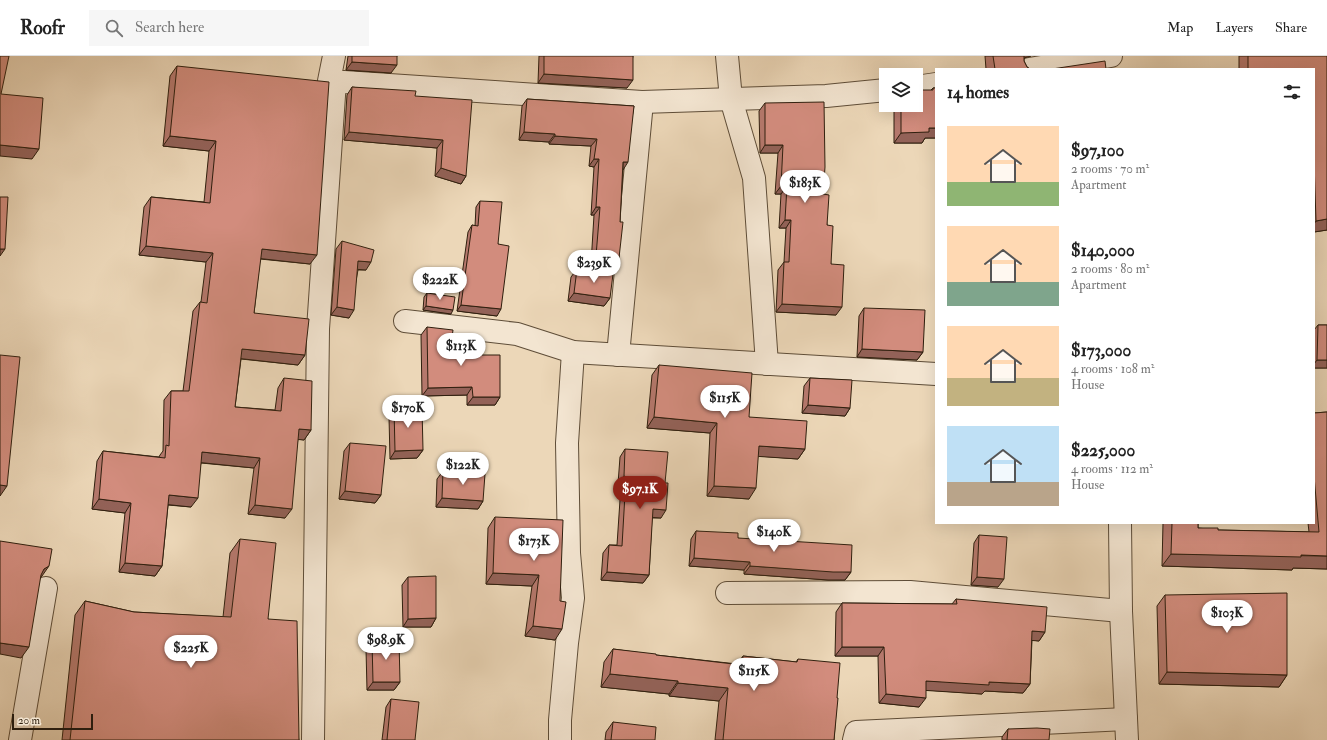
<!DOCTYPE html>
<html lang="en">
<head>
<meta charset="utf-8">
<style>
	:root { --surface:#fff; --page:#f6f6f6; --text:#222; --muted:#767676; --line:#e0e0e0; --accent:#8f2418 }
	body { margin:0; font-family:"IM FELL Double Pica",serif; background:var(--page); color:var(--text); height:100vh; display:flex; flex-direction:column; font-size:15px; white-space:nowrap }
	* { box-sizing:border-box; margin:0 }
	p { font-size:13px; color:var(--muted) }
	.icon { flex:none; width:22px; height:22px; fill:none; stroke:currentColor; stroke-width:2; stroke-linecap:round; stroke-linejoin:round }
	.map { position:relative; flex:1; overflow:hidden }
	.side { position:absolute; left:935px; top:12px; width:380px; height:456px; display:flex; flex-direction:column; background:var(--surface); border-radius:0px; box-shadow:0 4px 16px #0002 }
	.side>* { flex:none }
	.fabs { position:absolute; left:879px; top:12px; display:grid; gap:8px }
	.fabs a { display:grid; place-items:center; width:44px; height:44px; border-radius:0px; background:var(--surface); box-shadow:0 4px 16px #0002; font-size:20px }
	.scale { position:absolute; left:12px; bottom:10px; width:81px; box-sizing:border-box; padding-left:4px; border:2px solid #2f1f0e; border-top:0; font-size:11px; line-height:14px; white-space:nowrap; color:#2f1f0e; -webkit-text-stroke:3px #f3e5d1; paint-order:stroke }
	.price { position:absolute; translate:-50% -34px; padding:0 9px; border-radius:14px; background:#fff; color:#222; font-size:13px; line-height:26px; filter:drop-shadow(0 1px 2px #0008) }
	.price::after { content:''; position:absolute; left:50%; top:24px; width:12px; height:9px; margin-left:-6px; background:inherit; clip-path:polygon(0 0,100% 0,50% 100%) }
	.price.current { background:var(--accent); color:#fff }
	ul { padding:0; list-style:none }
	li { display:flex; align-items:center; gap:12px; height:100px; padding:0 12px }
	li span { display:grid; place-items:center; flex:none; width:112px; height:80px; border-radius:0px; color:#555 }
	li>.icon { margin-inline-start:auto }
	span .icon { width:48px; height:48px; fill:#fffc; stroke-width:1 }
	li b { font-size:17px }
	h2 { display:flex; justify-content:space-between; align-items:center; height:48px; padding:0 12px; font-size:17px }
	header { display:flex; align-items:center; gap:24px; box-sizing:border-box; height:56px; padding:0 20px; background:var(--surface); border-bottom:1px solid var(--line) }
	header strong { font-size:19px }
	nav { display:flex; gap:22px; margin-inline-start:auto; font-size:14px }
	.search { width:280px; height:36px; background:var(--page); display:flex; align-items:center; gap:10px; box-sizing:border-box; padding:0 14px; border-radius:0px; color:var(--muted); font-size:15px }
	.map>svg:first-child { display:block }
	.lines { fill:none; stroke-linecap:round; stroke-linejoin:round }
	.minor-casing { stroke:#5e4d38; stroke-width:24 }
	.minor { stroke:#f3e5d1; stroke-width:22 }
	.wall { fill:#b5786c; stroke:#2f1f0e }
	.shaded-wall { fill:#936258; stroke:#2f1f0e }
	.building { fill:#d28c7d; stroke:#2f1f0e }
</style>
</head>
<body>
<header>
<strong>Roofr</strong>
<div class="search"><svg class="icon" aria-label="search" viewBox="0 0 24 24"><circle cx="10" cy="10" r="6"/><path d="M15 15l6 6"/></svg>Search here</div>
<nav><a>Map</a><a>Layers</a><a>Share</a></nav>
</header>
<div class="map">
<svg width="1327" height="684" viewBox="0 0 1327 684">
	<rect width="100%" height="100%" fill="#ecd7b8"/>
	<filter id="stains"><feTurbulence type="fractalNoise" baseFrequency=".005" numOctaves="4"/><feColorMatrix values="0 0 0 0 .2 0 0 0 0 .09 0 0 0 0 .02 0 0 0 .5 -.17"/></filter>
	<radialGradient id="worn" r=".72"><stop offset=".6" stop-color="#630" stop-opacity="0"/><stop offset="1" stop-color="#630" stop-opacity=".3"/></radialGradient>
	<g class="lines">
		<defs>
			<g id="minor">
				<path d="M334,0l-5,25 313,21 184,-6 60,-6"/>
				<path d="M727,0l4,43 23,79 13,186"/>
				<path d="M1029,13l82,-13"/>
				<path d="M916,31l20,-3"/>
				<path d="M405,265l112,13 56,18 363,22"/>
				<path d="M618,299l24,-253"/>
				<path d="M1120,467l1,88 6,129"/>
				<path d="M727,537l183,-1 211,19"/>
				<path d="M20,684l26,-152"/>
				<path d="M313,684l5,-411 17,-248"/>
				<path d="M560,684v-20l7,-77 6,-45 -4,-45 -2,-110 6,-91"/>
				<path d="M854,684l2,-8 270,-13"/>
			</g>
		</defs>
		<!-- minor casing -->
		<use href="#minor" class="minor-casing"/>
		<!-- minor -->
		<use href="#minor" class="minor"/>
	</g>
	<!-- wall -->
	<g class="wall">
		<path d="M348,0h49l-6,17 -45,-3z"/>
		<path d="M539,0h94l-6,32 -89,-5z"/>
		<path d="M985,0h46l-7,2v3l3,6 3,2h-44z"/>
		<path d="M1239,0h88v174l-13,2v-163h-75z"/>
		<path d="M177,10l133,198 -50,-5 -6,54 51,42 -7,10 -57,-6 -6,48 40,3 3,-22 6,-10 27,52 -7,10 -6,-1 -13,79 -37,-4 6,-46 -53,-5 -10,44 -23,-2 -6,61 -7,10 -36,-4 6,-59 -33,-4 5,-48 6,-10 56,6 1,-2 3,-4 1,-51 7,-9h12l10,-80 7,-9h1l5,-40 -67,-7 5,-48 7,-10 53,5 5,-51 -46,-5 7,-70z"/>
		<path d="M352,31l63,9 51,80 -5,8 -26,-8 2,-28 -93,-8 3,-45z"/>
		<path d="M933,32h3v50h-11l-3,5h-28v-38h22z"/>
		<path d="M527,43l107,7 -11,64 -3,52 -1,36 -5,8 -23,-2 3,-49h-3l3,-48 -5,-1 2,-20 -42,-2v-2l-30,-2 3,-34z"/>
		<path d="M765,47l58,91 4,31 9,90 -60,-3 2,-42 6,-8 2,-34h-7l2,-34h-6l3,-41h-18l-1,-42z"/>
		<path d="M480,145l18,43 -1,72 -40,-5 11,-79 4,-7 3,1 1,-19z"/>
		<path d="M342,185l24,29h-8l-9,48 -18,-3 5,-66z"/>
		<path d="M577,213l33,29 -6,8 -36,-5 3,-24z"/>
		<path d="M427,237l24,21 -28,-4 1,-13z"/>
		<path d="M864,252l59,44 -6,8 -60,-3 2,-41z"/>
		<path d="M1318,269h9v43h-13v-38z"/>
		<path d="M427,271l24,18 4,10 45,42 -5,8h-28v-10l-45,1 -1,-61z"/>
		<path d="M659,309l90,52 56,32 -7,10 -40,-3 -9,43 -42,-3 3,-63 -63,-5 5,-53z"/>
		<path d="M810,322l40,30 -5,8 -43,-3 2,-27z"/>
		<path d="M394,352l29,42 -6,8 -27,1 -1,-42z"/>
		<path d="M1327,356v157l-34,-1 -1,2 -130,-4 1,-43h35v5l20,2 91,2 -1,-9h6v-110z"/>
		<path d="M350,387l31,52 -6,8 -36,-4 5,-48z"/>
		<path d="M625,393l36,69h-9l-3,57 -6,8 -42,-3 2,-27 6,-8h8l4,-60 -3,-1 2,-27z"/>
		<path d="M443,415l40,30 -5,8 -42,-2 1,-28z"/>
		<path d="M495,461l65,84 -5,39 -30,-4 7,-50 -46,-2 2,-56z"/>
		<path d="M696,475l42,7 113,34 -6,8h-17l-84,-6v-4l-55,-4 2,-27z"/>
		<path d="M979,479l19,52 -27,-2 3,-42z"/>
		<path d="M240,483l28,80 31,121h-237l13,-125 10,-14 49,11 89,5 7,-64z"/>
		<path d="M408,521l28,41 -5,9h-28l-1,-42z"/>
		<path d="M1165,539l122,80 -8,12 -120,-3 -2,-78z"/>
		<path d="M956,543l89,33 -6,9 -7,-1 -2,44 -7,9 -38,-2 -3,3 -56,-4 -7,17 -40,-4 -1,-47h-43l1,-44 6,-9 110,1z"/>
		<path d="M372,585l28,41 -6,8h-27l-1,-41z"/>
		<path d="M613,593l43,6 81,9 6,-8 53,6 2,-3 39,39 -3,42h-119l4,-39 -50,-5v-2l-68,-7 3,-25z"/>
		<path d="M391,643l24,41h-33l4,-33z"/>
		<path d="M613,666l42,18h-50l1,-8z"/>
		<path d="M1008,673l41,11h-47v-3z"/>
	</g>
	<!-- shaded-wall -->
	<g class="shaded-wall">
		<path d="M352,6l45,3 -6,8 -45,-3z"/>
		<path d="M544,18l89,6 -6,8 -89,-5z"/>
		<path d="M929,72h7v10h-11l-3,5h-28l7,-10z"/>
		<path d="M349,76l94,8 -6,8 -93,-8z"/>
		<path d="M524,76l31,2 -6,8 -30,-2z"/>
		<path d="M170,80l46,5 -7,10 -46,-5z"/>
		<path d="M555,80l42,3 -6,7 -42,-2z"/>
		<path d="M0,89l39,4 -7,10 -32,-3z"/>
		<path d="M765,89h18l-5,8h-18z"/>
		<path d="M594,103h5l-5,8 -5,-1z"/>
		<path d="M623,106h5l-5,8z"/>
		<path d="M441,112l25,8 -5,8 -26,-8z"/>
		<path d="M781,130h6l-6,8h-6z"/>
		<path d="M596,151h4l-6,8h-3z"/>
		<path d="M1327,163v11l-13,2v-8l2,-3z"/>
		<path d="M785,164h6l-5,8h-7z"/>
		<path d="M146,190l67,7 -7,9 -67,-7z"/>
		<path d="M0,193h5l-5,7z"/>
		<path d="M262,193l55,6 -7,9 -55,-6z"/>
		<path d="M596,200l23,2 -5,8 -23,-2z"/>
		<path d="M358,205l13,1 -5,8 -13,-1z"/>
		<path d="M574,237l36,5 -6,8 -36,-5z"/>
		<path d="M782,248l60,3 -6,8 -60,-3z"/>
		<path d="M461,249l40,4 -4,7 -40,-5z"/>
		<path d="M426,250l27,4 -2,4 -28,-4z"/>
		<path d="M337,251l17,3 -5,8 -18,-3z"/>
		<path d="M242,293l63,6 -7,10 -63,-7z"/>
		<path d="M862,293l61,3 -6,8 -60,-3z"/>
		<path d="M1317,304h10v8h-13v-4z"/>
		<path d="M472,331l-5,8 -45,1 6,-8z"/>
		<path d="M473,341h27l-5,8h-28z"/>
		<path d="M808,349l42,3 -5,8 -43,-3z"/>
		<path d="M654,361l63,6 -7,10 -63,-5z"/>
		<path d="M299,373l12,1 -7,10 -11,-1z"/>
		<path d="M759,390l46,3 -7,10 -46,-3z"/>
		<path d="M423,394l-6,8 -27,1 5,-8z"/>
		<path d="M202,396l58,6 -6,10 -59,-6z"/>
		<path d="M624,420l2,1 -5,8 -3,-1z"/>
		<path d="M0,429l7,1 -7,10z"/>
		<path d="M714,430l42,2 -7,11 -42,-3z"/>
		<path d="M345,435l36,4 -6,8 -36,-4z"/>
		<path d="M169,439l29,3 -7,9 -29,-3z"/>
		<path d="M442,442l41,3 -5,8 -42,-2z"/>
		<path d="M99,443l32,4 -6,10 -33,-4z"/>
		<path d="M255,449l37,4 -7,9 -37,-4z"/>
		<path d="M653,453l13,1 -5,8 -14,-1z"/>
		<path d="M1171,498l156,2v13l-34,-1 -1,2 -130,-4z"/>
		<path d="M694,502l56,4 -6,8 -55,-4z"/>
		<path d="M125,507l37,3 -7,10 -36,-4z"/>
		<path d="M49,510l-7,10 -5,4 7,-11z"/>
		<path d="M750,510l101,6 -6,8h-17l-84,-6z"/>
		<path d="M607,516l42,3 -6,8 -42,-3z"/>
		<path d="M493,517l46,2 -7,11 -46,-2z"/>
		<path d="M977,521l27,2 -6,8 -27,-2z"/>
		<path d="M436,562l-5,9h-28l5,-8z"/>
		<path d="M533,570l29,3 -7,11 -30,-4z"/>
		<path d="M1032,575l13,1 -6,9 -13,-1z"/>
		<path d="M0,587l29,4 -8,11 -21,-4z"/>
		<path d="M842,591h42l-6,9h-43z"/>
		<path d="M1167,616l120,3 -8,12 -120,-3z"/>
		<path d="M610,618l68,7 -9,13 -68,-7z"/>
		<path d="M926,625l63,1 41,2 -7,9 -38,-2 -3,3 -63,-4z"/>
		<path d="M373,626h27l-6,8h-27z"/>
		<path d="M678,627l50,5 -9,13 -50,-5z"/>
		<path d="M886,638l40,4 -7,9 -40,-4z"/>
	</g>
	<!-- building -->
	<g class="building">
		<path d="M0,0h9l-8,38 42,4 -4,51 -39,-4z"/>
		<path d="M352,0h45v9l-45,-3z"/>
		<path d="M544,0h89v24l-89,-6z"/>
		<path d="M993,0h31v5l3,6 3,2h-35z"/>
		<path d="M1248,0h79v163l-11,2 -2,-60v-92h-66z"/>
		<path d="M1105,5l1,8h-54z"/>
		<path d="M177,10l152,16 -12,173 -55,-6 -8,64 55,6 -4,36 -63,-6 -7,58 46,4 3,-33 28,3 -1,49 -12,-1 -7,80 -37,-4 5,-47 -58,-6 -4,46 -29,-3 -7,71 -37,-3 6,-60 -32,-4 4,-48 62,7 1,-13 3,1 2,-55h18l11,-89 7,1 6,-50 -67,-7 5,-49 59,6 6,-62 -46,-5z"/>
		<path d="M352,31l64,4 -1,5 57,4 -6,76 -25,-8 2,-28 -94,-8z"/>
		<path d="M933,32h3v40h-7v4l-28,1v-28h15v-15h17z"/>
		<path d="M527,43l107,7 -6,56h-5l-3,60h3l-4,36 -23,-2 4,-49h-4l3,-48h-5l3,-20 -42,-3v-2l-31,-2z"/>
		<path d="M824,46l1,65 -2,27 6,1 -2,30 6,1 -2,38 13,1 -2,42 -60,-3 2,-42h5l2,-42h-6l2,-34h-6l2,-41h-18v-42z"/>
		<path d="M0,141h8l-3,52h-5z"/>
		<path d="M480,145l22,1 -4,42 11,2 -8,63 -40,-4 11,-80 6,1z"/>
		<path d="M342,185l32,9 -3,12 -13,-1 -4,49 -17,-3z"/>
		<path d="M577,213l36,5 -3,24 -36,-5z"/>
		<path d="M427,237l28,4 -2,13 -27,-4z"/>
		<path d="M864,252l61,2 -2,42 -61,-3z"/>
		<path d="M1318,269h9v35h-10z"/>
		<path d="M427,271l26,3 -2,15h4v10h45v42h-27l-1,-10 -44,1z"/>
		<path d="M0,299l20,2 -13,129 -7,-1z"/>
		<path d="M659,309l93,8 -3,44 58,4 -2,28 -46,-3 -3,42 -42,-2 3,-63 -63,-6z"/>
		<path d="M810,322l42,2 -2,28 -42,-3z"/>
		<path d="M394,352h28l1,42 -28,1z"/>
		<path d="M1327,356v144l-26,-1v2l-130,-3 1,-31h26v5h20v2l101,2 -5,-56v-63z"/>
		<path d="M350,387l36,3 -5,49 -36,-4z"/>
		<path d="M625,393l43,3 -3,31h3l-2,27 -13,-1 -4,66 -42,-3 2,-27 13,1 4,-69 -2,-1z"/>
		<path d="M443,415l42,3 -2,27 -41,-3z"/>
		<path d="M495,461l68,3 -3,81 6,1 -4,27 -29,-3 6,-51 -46,-2z"/>
		<path d="M696,475l42,2v5l114,7 -1,27h-18l-83,-6v-4l-56,-4z"/>
		<path d="M979,479l28,2 -3,42 -27,-2z"/>
		<path d="M240,483l36,4 -8,76 29,2 2,119h-229l15,-139 49,11 97,5z"/>
		<path d="M0,485l52,8 -3,17 -5,3 -3,6 -12,72 -29,-4z"/>
		<path d="M436,520v42l-28,1v-42z"/>
		<path d="M1287,537v82l-120,-3 -2,-77z"/>
		<path d="M956,543l91,8 -2,25 -13,-1 -2,53 -41,-2v3l-63,-4v17l-40,-4 -2,-47h-42v-44l115,1z"/>
		<path d="M399,584l1,42h-27l-1,-41z"/>
		<path d="M613,593l43,5v1l86,10 1,-9 54,6 1,-3 42,4 -3,35h1l-4,42h-111l5,-52 -50,-5v-2l-68,-7z"/>
		<path d="M391,643l28,3 -4,38h-28z"/>
		<path d="M613,666l43,5 -1,13h-44z"/>
		<path d="M1037,672l13,1 -1,11h-42l1,-11z"/>
	</g>
	<rect width="100%" height="100%" filter="url(#stains)"/>
	<rect width="100%" height="100%" fill="url(#worn)"/>
</svg>
<div class="fabs">
<a><svg class="icon" aria-label="layers" viewBox="0 0 24 24"><path d="M12 4l9 5-9 5-9-5zM3 14l9 5 9-5"/></svg></a>
</div>
<div class="scale">20 m</div>
<b class="price" style="left:805px;top:148px">$183K</b>
<b class="price" style="left:594px;top:228px">$239K</b>
<b class="price" style="left:440px;top:245px">$222K</b>
<b class="price" style="left:461px;top:311px">$113K</b>
<b class="price" style="left:725px;top:363px">$115K</b>
<b class="price" style="left:408px;top:373px">$170K</b>
<b class="price" style="left:463px;top:430px">$122K</b>
<b class="price current" style="left:640px;top:454px">$97.1K</b>
<b class="price" style="left:774px;top:497px">$140K</b>
<b class="price" style="left:534px;top:506px">$173K</b>
<b class="price" style="left:1227px;top:578px">$103K</b>
<b class="price" style="left:386px;top:605px">$98.9K</b>
<b class="price" style="left:191px;top:613px">$225K</b>
<b class="price" style="left:754px;top:636px">$115K</b>
<section class="side">
<h2>14 homes<svg class="icon" aria-label="filters" viewBox="0 0 24 24"><path d="M4 7h16M4 17h16"/><circle cx="9" cy="7" r="2"/><circle cx="15" cy="17" r="2"/></svg></h2>
<ul>
<li><span style="background:linear-gradient(#ffd9b3 70%,#8fb573 0)"><svg class="icon" aria-label="home" viewBox="0 0 24 24"><path d="M3 11l9-7 9 7M6 9v11h12V9"/></svg></span><div><b>$97,100</b><p>2 rooms · 70 m²</p><p>Apartment</p></div></li>
<li><span style="background:linear-gradient(#ffd9b3 70%,#7fa58c 0)"><svg class="icon" aria-label="home" viewBox="0 0 24 24"><path d="M3 11l9-7 9 7M6 9v11h12V9"/></svg></span><div><b>$140,000</b><p>2 rooms · 80 m²</p><p>Apartment</p></div></li>
<li><span style="background:linear-gradient(#ffd9b3 65%,#c2b280 0)"><svg class="icon" aria-label="home" viewBox="0 0 24 24"><path d="M3 11l9-7 9 7M6 9v11h12V9"/></svg></span><div><b>$173,000</b><p>4 rooms · 108 m²</p><p>House</p></div></li>
<li><span style="background:linear-gradient(#bfe0f5 70%,#b9a48a 0)"><svg class="icon" aria-label="home" viewBox="0 0 24 24"><path d="M3 11l9-7 9 7M6 9v11h12V9"/></svg></span><div><b>$225,000</b><p>4 rooms · 112 m²</p><p>House</p></div></li>
</ul>
</section>
</div>
</body>
</html>
